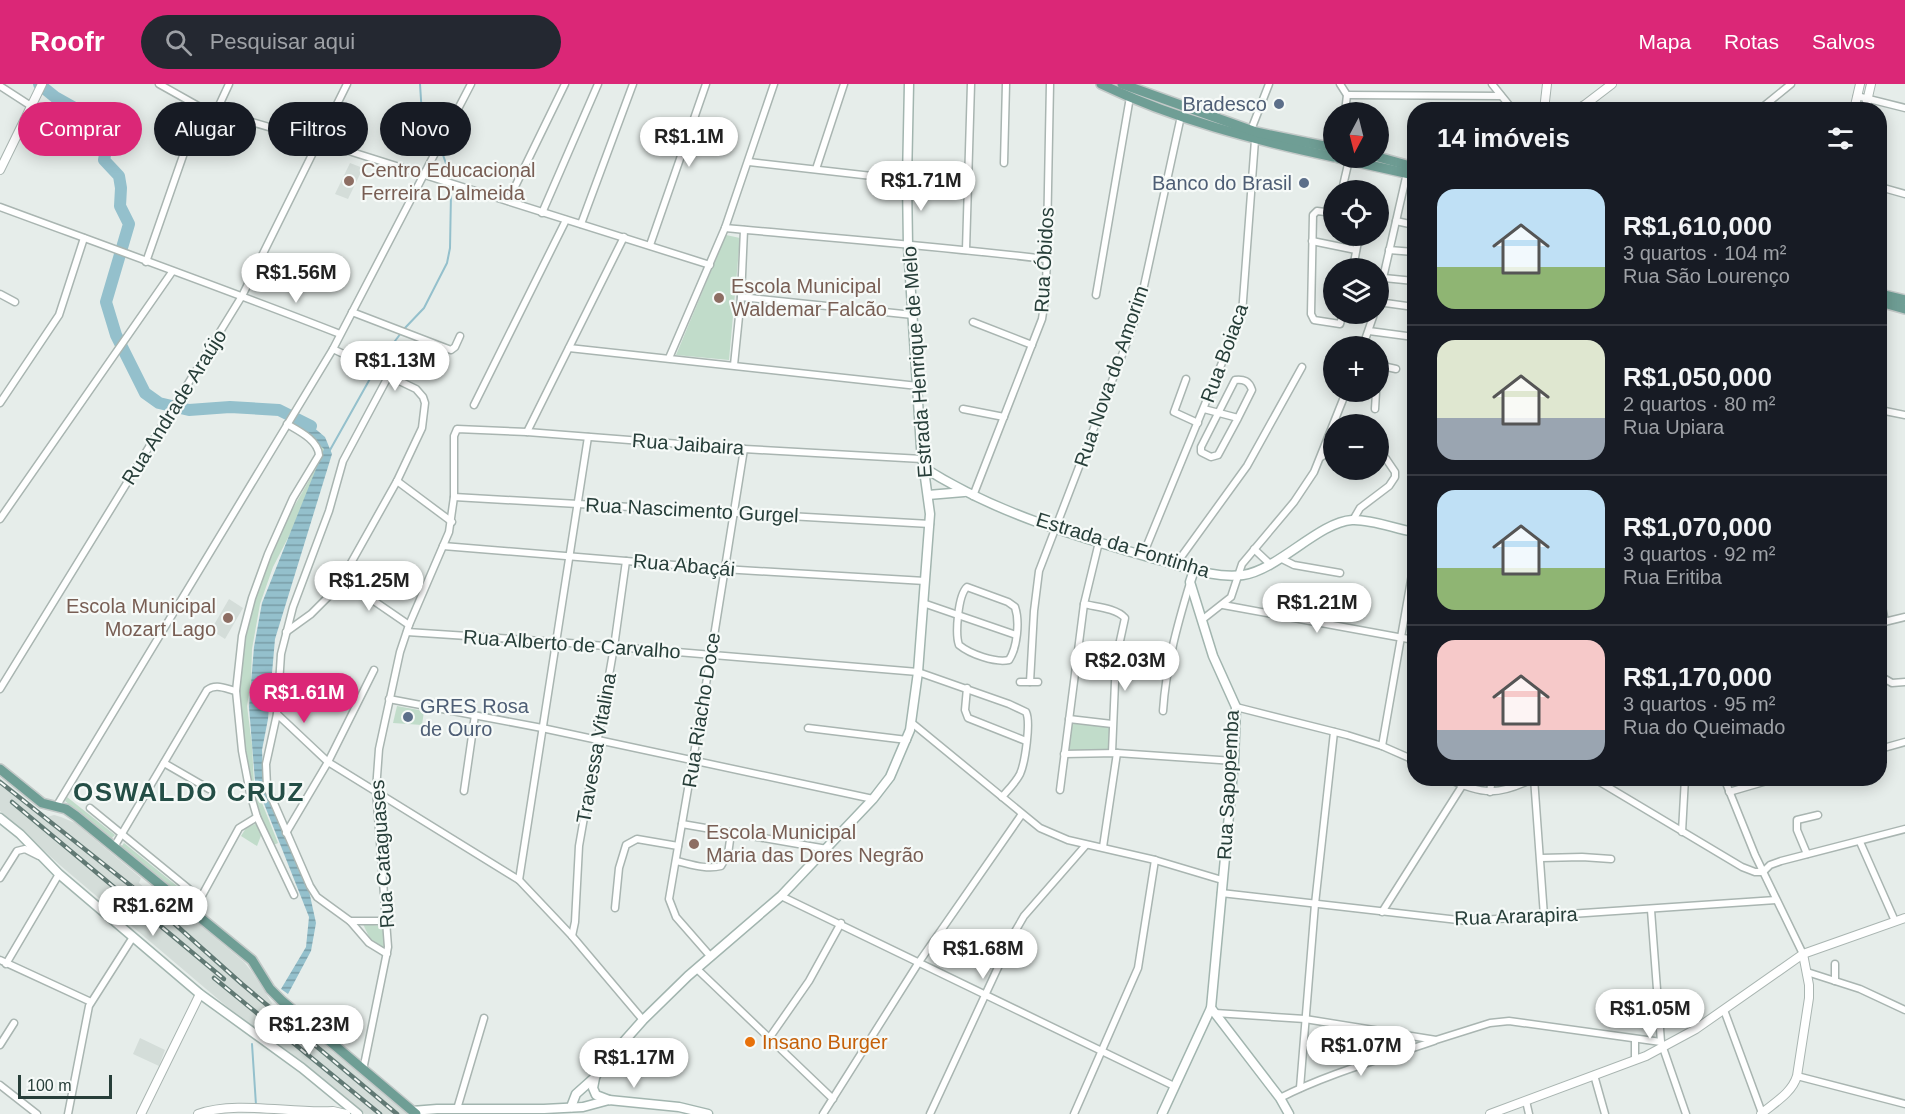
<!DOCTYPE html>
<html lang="pt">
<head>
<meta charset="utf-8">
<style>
	:root { --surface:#171b24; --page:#242831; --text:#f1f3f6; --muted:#9ea1a6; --line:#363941; --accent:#db2777 }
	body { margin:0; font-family:Helvetica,sans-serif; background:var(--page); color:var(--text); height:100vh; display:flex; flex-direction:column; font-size:22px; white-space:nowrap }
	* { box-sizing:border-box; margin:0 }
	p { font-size:20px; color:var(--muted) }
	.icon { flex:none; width:33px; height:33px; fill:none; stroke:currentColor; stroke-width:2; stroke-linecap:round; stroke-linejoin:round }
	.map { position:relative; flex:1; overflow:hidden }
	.drawer { position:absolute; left:1407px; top:18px; width:480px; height:684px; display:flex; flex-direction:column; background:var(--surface); border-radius:24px; box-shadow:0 3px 15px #0003 }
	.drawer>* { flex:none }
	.guide { position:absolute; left:18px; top:18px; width:570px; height:54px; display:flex; gap:12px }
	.needle { width:39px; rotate:187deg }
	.buttons { position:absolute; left:1323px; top:18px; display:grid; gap:12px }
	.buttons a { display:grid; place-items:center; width:66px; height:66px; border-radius:50%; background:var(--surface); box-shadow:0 3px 15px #0003; font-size:30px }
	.scale { position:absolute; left:18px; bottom:15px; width:94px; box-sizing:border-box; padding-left:6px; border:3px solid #273e39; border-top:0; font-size:16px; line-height:21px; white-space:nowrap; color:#273e39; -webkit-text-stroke:4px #f6faf8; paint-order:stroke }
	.price { position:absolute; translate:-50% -51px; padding:0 14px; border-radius:21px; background:#fff; color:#222; font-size:20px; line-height:39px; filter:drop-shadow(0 2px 3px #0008) }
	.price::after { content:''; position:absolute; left:50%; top:36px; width:18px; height:14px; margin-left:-9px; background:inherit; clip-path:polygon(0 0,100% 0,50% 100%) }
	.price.current { background:var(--accent); color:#fff }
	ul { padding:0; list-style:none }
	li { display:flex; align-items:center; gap:18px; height:150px; padding:0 30px }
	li+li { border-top:2px solid var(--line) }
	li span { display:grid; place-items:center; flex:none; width:168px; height:120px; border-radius:18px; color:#555 }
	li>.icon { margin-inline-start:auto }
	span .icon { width:72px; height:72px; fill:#fffc; stroke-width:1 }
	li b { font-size:26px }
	h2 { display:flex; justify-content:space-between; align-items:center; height:72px; padding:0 30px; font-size:26px }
	.tag { padding:0 21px; border-radius:27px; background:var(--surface); box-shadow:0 3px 15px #0003; font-size:21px; line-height:54px }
	.tag.current { background:var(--accent); color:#fff }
	header { display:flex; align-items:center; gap:36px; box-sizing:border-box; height:84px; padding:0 30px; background:var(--accent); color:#fff }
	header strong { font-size:28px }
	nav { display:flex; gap:33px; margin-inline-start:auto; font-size:21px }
	.search { width:420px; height:54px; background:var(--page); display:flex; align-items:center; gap:15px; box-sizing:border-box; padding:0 21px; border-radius:33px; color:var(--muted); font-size:22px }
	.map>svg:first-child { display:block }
	.built { fill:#d4ddd9 }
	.park { fill:#c1dcca }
	.water { fill:url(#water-rules) }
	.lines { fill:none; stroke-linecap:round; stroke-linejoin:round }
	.stream { stroke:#94c0cc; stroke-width:2 }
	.river { stroke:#94c0cc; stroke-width:12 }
	.minor-casing { stroke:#a9b5b1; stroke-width:9 }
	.tertiary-casing { stroke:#a9b5b1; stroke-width:10 }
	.secondary-casing { stroke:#a2b5af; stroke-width:11 }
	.primary-casing { stroke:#c3c9c8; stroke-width:12 }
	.minor { stroke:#fff; stroke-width:6 }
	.tertiary { stroke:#fff; stroke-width:8 }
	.secondary { stroke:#fff; stroke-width:8 }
	.primary { stroke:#6f9e95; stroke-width:9 }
	.rail-casing { stroke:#617974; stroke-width:4.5 }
	.rail { stroke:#f6faf8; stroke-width:2; stroke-dasharray:7; stroke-linecap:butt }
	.service-dot { fill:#5c6f8a; stroke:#f6faf8; stroke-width:2 }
	.education-dot { fill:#8d6e63; stroke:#f6faf8; stroke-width:2 }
	.food-dot { fill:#e8710a; stroke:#f6faf8; stroke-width:2 }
	.labels { text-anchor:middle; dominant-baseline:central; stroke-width:4.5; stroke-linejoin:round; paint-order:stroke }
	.service-label { font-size:20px; fill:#4e5e75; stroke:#f6faf8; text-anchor:end }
	.education-label { font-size:20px; fill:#785e54; stroke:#f6faf8; text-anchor:start }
	.street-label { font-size:20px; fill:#273e39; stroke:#f6faf8 }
	.food-label { font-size:20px; fill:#c56008; stroke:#f6faf8; text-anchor:start }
	.district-label { font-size:26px; font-weight:bold; letter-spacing:1.5px; fill:#244e46; stroke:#f6faf8 }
</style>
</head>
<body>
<header>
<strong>Roofr</strong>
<div class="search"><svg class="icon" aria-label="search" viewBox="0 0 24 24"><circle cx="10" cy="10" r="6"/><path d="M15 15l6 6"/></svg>Pesquisar aqui</div>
<nav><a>Mapa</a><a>Rotas</a><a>Salvos</a></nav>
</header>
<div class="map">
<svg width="1905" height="1030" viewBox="0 0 1905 1030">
	<defs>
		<pattern id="water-rules" width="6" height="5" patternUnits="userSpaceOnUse" patternTransform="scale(1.5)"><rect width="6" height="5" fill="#94c0cc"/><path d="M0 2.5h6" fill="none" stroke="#799da7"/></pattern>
	</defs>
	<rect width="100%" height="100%" fill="#e6edea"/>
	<!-- built -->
	<g class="built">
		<path d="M350,79l13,5 -15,31 -13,-5z"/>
		<path d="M229,515l14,9 -18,31 -14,-9z"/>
		<path d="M0,694l47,39 7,-2 7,2 14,6 66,55 -2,5 26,22 5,-4 25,20 49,41 8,10 20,31 -1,2 6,5 2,-2 130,106h-44l-100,-79 -27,-19 -177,-150 -61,-55z"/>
		<path d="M140,954l25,12 -6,16 -26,-12z"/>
	</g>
	<!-- park -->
	<g class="park">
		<path d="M726,151l14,3 -11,122 -53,-5z"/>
		<path d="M296,335l12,7 19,26 -14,45 -22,35 -18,35 -13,37 -8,45 -1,32 -4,25 5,39 2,38 24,60 -9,4 -20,-62 -11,-94 6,-44 10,-49 34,-81 23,-40 10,-22 -1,-10 -27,-22z"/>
		<path d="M397,622l27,5 -2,14 -29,-2z"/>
		<path d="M1070,639l40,3v25h-42z"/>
		<path d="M67,713l48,38 -4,4 -46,-38z"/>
		<path d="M255,740l3,1 4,8 -5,13 -16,-10 5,-8z"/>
		<path d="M124,759l69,56 -4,5 -68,-57z"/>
		<path d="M363,840l19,2 3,17 -1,6 -12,-6z"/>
	</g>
	<!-- water -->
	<path class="water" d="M299,331l26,22 7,17 -57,185 -7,80 -6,31 2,38 45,103 7,32 -5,28 -23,43 -7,-5 25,-42 3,-30 -54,-136 -6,-74 5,-60 8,-44 62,-154 -30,-27z"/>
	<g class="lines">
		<!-- stream -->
		<g class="stream">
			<path d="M420,0l2,31 16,28"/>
			<path d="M443,71l7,20"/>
			<path d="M330,366l50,-89 24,-32 20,-21 23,-45 3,-15 1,-55"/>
			<path d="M258,941l17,-19"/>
			<path d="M252,960l4,61"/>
		</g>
		<!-- river -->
		<path class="river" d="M39,0l16,13 32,18 22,19 -5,26 15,16 2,12 -1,18 9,18 -23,78 10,33 29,58 14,10 30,7 41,-3 49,3 32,16"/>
		<defs>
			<g id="minor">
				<path d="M159,0l41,23 117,34 393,124"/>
				<path d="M1340,0l7,11 -2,17"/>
				<path d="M1492,0l21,26"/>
				<path d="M0,2l31,20"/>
				<path d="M1347,11l154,1"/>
				<path d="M1857,12l48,12"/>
				<path d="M1583,21l15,5"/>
				<path d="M1759,26l32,-26"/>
				<path d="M216,28l13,-28"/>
				<path d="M1251,46l18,-46"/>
				<path d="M749,78l158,18"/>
				<path d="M1004,79l2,-79"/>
				<path d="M816,85l28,-85"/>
				<path d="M1880,103l25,7"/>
				<path d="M1342,106l7,-30"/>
				<path d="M508,117l57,-117"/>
				<path d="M0,123c114,42 228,83 340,127"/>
				<path d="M542,129l56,-129"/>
				<path d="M1334,129l-17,-2 -4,4 -2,99 3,6 26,4 3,-10"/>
				<path d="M1396,137l18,4"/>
				<path d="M581,140l52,-140"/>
				<path d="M725,144c107,10 214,18 320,31"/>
				<path d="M1312,157l44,9"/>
				<path d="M650,161l56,-161"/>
				<path d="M966,166l5,-166"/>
				<path d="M1389,166l25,2"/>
				<path d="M146,178l54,-155"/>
				<path d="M1353,184l6,-32"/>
				<path d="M1384,194l30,3"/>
				<path d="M0,210l15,8"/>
				<path d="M1096,211l34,-198"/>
				<path d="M741,213l172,18"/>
				<path d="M1378,216l29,-127"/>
				<path d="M1378,218l36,5"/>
				<path d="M352,228l99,38 4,-3 5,-11"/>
				<path d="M973,238l59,23"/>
				<path d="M1369,247l45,6"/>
				<path d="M1366,253l8,-23"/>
				<path d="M569,264l349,38"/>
				<path d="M669,274l56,-130 49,-144"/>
				<path d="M734,281l7,-68 3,-67"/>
				<path d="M1378,281l18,4"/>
				<path d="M389,291l-46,86 -14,50 -36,96 -12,47 -4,60 51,48 191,118 53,56 71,84"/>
				<path d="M1186,295l-12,33 24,11"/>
				<path d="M0,319l59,-88 25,-77"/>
				<path d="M474,321l92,-185"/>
				<path d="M963,325l41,8"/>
				<path d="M1204,325l34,9 14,-28c-3,-9 -8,-11 -17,-10l-34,67v5l10,5 7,-2 20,-37"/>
				<path d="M1375,325l1,-17"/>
				<path d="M1880,326l25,5"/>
				<path d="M287,340c12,7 31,16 32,31l-26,43 -25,56 -16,44 -10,38 -6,55 6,60 8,42 7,24 37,78"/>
				<path d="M527,348l97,-195"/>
				<path d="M1321,373l13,-8"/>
				<path d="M397,397l55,41"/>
				<path d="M973,412l69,-177 4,-27 4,-208"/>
				<path d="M454,413l476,27"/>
				<path d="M0,435l172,-247"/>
				<path d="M1353,436l7,-12 29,-22 6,-9v-5l-17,-25"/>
				<path d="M443,462l280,23 202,12"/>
				<path d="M1254,465l16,15"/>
				<path d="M1143,471l99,-241 13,-174"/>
				<path d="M1280,474l14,7 46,8"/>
				<path d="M1176,480l71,-98 55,-99"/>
				<path d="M342,495l67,46"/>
				<path d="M967,503l41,15 7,5c5,15 2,41 -6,53 -14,3 -39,-6 -50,-15 -4,-11 -1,-50 8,-58z"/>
				<path d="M1880,513l5,25"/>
				<path d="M923,519l93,32"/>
				<path d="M1084,520c12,3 32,4 41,14l-9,41 -4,93"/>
				<path d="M1223,521l191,35"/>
				<path d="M1203,535l28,-22 11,-33 52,-62 20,-30 32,-80"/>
				<path d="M1880,539l25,-6"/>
				<path d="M286,548l25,-18 17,-17 14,-18 55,-98 25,-53 3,-25 -2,-6 -7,-8 -83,-40"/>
				<path d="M407,548l150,10 361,30 91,32 17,8c5,10 -1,51 -6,62 -4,8 -12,16 -18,23"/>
				<path d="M1880,592l12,7 13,-1"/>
				<path d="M1020,598h18"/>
				<path d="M1030,598l4,-71 5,-40 93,-242 12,-43 37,-170"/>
				<path d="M967,604l-2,22 3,8 58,23"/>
				<path d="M0,605l242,-393 105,-212"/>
				<path d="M389,615l153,29 331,71"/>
				<path d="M1236,623l111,28 35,11 32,14"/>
				<path d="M1163,627c3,-45 14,-85 27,-128"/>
				<path d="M277,630l-11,50 1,23 43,99 7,11 33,24h37"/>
				<path d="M1069,635l43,5"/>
				<path d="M912,639l128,105 28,12 87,20 67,20"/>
				<path d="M808,644l99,12"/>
				<path d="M1382,662l32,-183"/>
				<path d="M1880,665l25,-7"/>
				<path d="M1064,670l53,-1 117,8"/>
				<path d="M164,679l45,26"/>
				<path d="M1446,694c36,17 53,18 88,0"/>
				<path d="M1534,694l10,138"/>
				<path d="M1593,694l149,89 13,5h8"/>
				<path d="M1724,694l31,77 48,99"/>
				<path d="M1060,706l24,-186 15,-62"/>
				<path d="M464,707l11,-76"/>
				<path d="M1490,708l2,-14"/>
				<path d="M1729,708l48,-14"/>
				<path d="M56,723l277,-458 138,-265"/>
				<path d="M90,724l110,90"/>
				<path d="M682,740l145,25"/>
				<path d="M1682,748l3,-54"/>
				<path d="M286,749l42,-71 46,-92"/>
				<path d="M1860,758l35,79"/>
				<path d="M114,763l93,-157c9,-7 19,-1 29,1"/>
				<path d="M1103,763l14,-94"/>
				<path d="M1807,770l-10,-24v-10l21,-5"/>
				<path d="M1541,774l41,-1 29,2"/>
				<path d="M676,777c14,3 30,9 45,5l7,-12 3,-21"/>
				<path d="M1763,788l7,-7 11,-4 124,-32"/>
				<path d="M0,794l17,-27 8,-2 14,7"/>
				<path d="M519,796l69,-443"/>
				<path d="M1221,809l246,28 309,-21"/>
				<path d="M781,812l393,190"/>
				<path d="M615,824l4,-40 7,-23 11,-6 41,7"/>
				<path d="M1651,826l10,132 25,72"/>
				<path d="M193,828l46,-84 18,-11"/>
				<path d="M1382,828l80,-126"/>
				<path d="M350,837l19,22 18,11"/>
				<path d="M572,852l3,-14 4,-76 35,-199 12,-86"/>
				<path d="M711,873l-35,-40 -7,-18 42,-244 33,-206"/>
				<path d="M0,876l91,42"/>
				<path d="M6,880l53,-90"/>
				<path d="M697,885l136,130"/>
				<path d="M1807,888l53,17 45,21"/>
				<path d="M1835,897v-17"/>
				<path d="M1724,926l38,103"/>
				<path d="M1215,929l90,6 131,21 54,-17 19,-2 152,21"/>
				<path d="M770,953l39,-56 32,-58"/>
				<path d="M0,961l14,-22"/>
				<path d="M1635,976v-20"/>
				<path d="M363,986l25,-123 -12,-157 3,-41 21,-97 9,-27 40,-93 5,-35v-61l3,-7 70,3 217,17 178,10"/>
				<path d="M1594,991l11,39"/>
				<path d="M1797,992l108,28"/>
				<path d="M0,1001l37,29"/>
				<path d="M1300,1004l15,-184 19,-172"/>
				<path d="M1280,1014c49,-25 102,-39 154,-57"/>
				<path d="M1526,1017l3,13"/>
				<path d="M457,1025l27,-91"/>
				<path d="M68,1030l21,-108 44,-69"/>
				<path d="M823,1030l96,-152 103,-148"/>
				<path d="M930,1030l83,-179 11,-19 62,-71"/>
				<path d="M1074,1030l64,-146 17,-108"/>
			</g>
			<g id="tertiary">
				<path d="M1544,26l3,-26"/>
				<path d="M1578,26l34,-26"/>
				<path d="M1854,26l6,-26"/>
				<path d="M1865,26l6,-26"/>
				<path d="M0,86l42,-86"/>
				<path d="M141,1030l59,-120"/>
				<path d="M198,1030c38,-14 94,0 135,-3l13,3"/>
				<path d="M1490,1030l156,-58 50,-27 107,-75 102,-36"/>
				<path d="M1761,1030c13,-11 31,-21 36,-38l12,-78v-13l-6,-31"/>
			</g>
			<g id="secondary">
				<path d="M923,383c71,46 155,70 236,93 26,7 57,19 84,15 35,-5 76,-53 109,-55 20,-1 43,9 62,12"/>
				<path d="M928,411l36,-3"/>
				<path d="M0,734l20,16 39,40 141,120 102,74 56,46"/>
				<path d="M1211,924l69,90 9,16"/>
				<path d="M595,994l-2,10 3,7 13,5"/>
				<path d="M571,1023l5,-13 19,-17 7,-11 41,-46 45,-44 93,-80 92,-97 17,-22 20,-47 8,-58 12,-158 -9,-66 -13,-202 -1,-66 2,-96"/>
				<path d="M412,1027l25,-2h107l39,-2 26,-7 70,7 29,7"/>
				<path d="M1162,1030l49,-106 23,-247 2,-54 -23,-51 -23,-74 4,-12"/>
			</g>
			<g id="primary">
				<path d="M1101,0c73,35 153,56 233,73"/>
				<path d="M1122,0l134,48 78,16"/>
				<path d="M1378,73l36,10"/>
				<path d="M1338,74l76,17"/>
				<path d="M1880,210l25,6"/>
				<path d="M1880,218l25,7"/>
				<path d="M0,685l42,34 24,6 10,7 176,144 18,29 11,11 135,114"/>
			</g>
		</defs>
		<!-- minor casing -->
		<use href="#minor" class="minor-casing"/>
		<!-- tertiary casing -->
		<use href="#tertiary" class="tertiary-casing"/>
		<!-- secondary casing -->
		<use href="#secondary" class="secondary-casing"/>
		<!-- primary casing -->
		<use href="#primary" class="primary-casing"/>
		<!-- minor -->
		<use href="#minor" class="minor"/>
		<!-- tertiary -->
		<use href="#tertiary" class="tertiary"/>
		<!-- secondary -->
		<use href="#secondary" class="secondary"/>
		<!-- primary -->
		<use href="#primary" class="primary"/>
		<defs>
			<g id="rail">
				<path d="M0,698l140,111 102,91 155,130"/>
				<path d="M12,718l212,177"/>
				<path d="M214,894l166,136"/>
			</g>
		</defs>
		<!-- rail casing -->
		<use href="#rail" class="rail-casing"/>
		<!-- rail -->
		<use href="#rail" class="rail"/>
	</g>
	<!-- markers -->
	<g class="service-dot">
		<circle cx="1279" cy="20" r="6"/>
		<circle cx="1304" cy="99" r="6"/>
		<circle cx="408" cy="633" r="6"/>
	</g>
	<g class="education-dot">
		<circle cx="349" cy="97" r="6"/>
		<circle cx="719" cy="214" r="6"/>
		<circle cx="228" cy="534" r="6"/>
		<circle cx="694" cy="760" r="6"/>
	</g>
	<circle class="food-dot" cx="750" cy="958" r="6"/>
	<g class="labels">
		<!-- service labels -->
		<g class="service-label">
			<text x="1267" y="20">Bradesco</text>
			<text x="1292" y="99">Banco do Brasil</text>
			<text x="420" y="622" text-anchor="start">GRES Rosa<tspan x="420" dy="23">de Ouro</tspan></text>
		</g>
		<!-- education labels -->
		<g class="education-label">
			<text x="361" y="86">Centro Educacional<tspan x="361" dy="23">Ferreira D'almeida</tspan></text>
			<text x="731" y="202">Escola Municipal<tspan x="731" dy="23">Waldemar Falcão</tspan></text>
			<text x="216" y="522" text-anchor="end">Escola Municipal<tspan x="216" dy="23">Mozart Lago</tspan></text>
			<text x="706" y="748">Escola Municipal<tspan x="706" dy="23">Maria das Dores Negrão</tspan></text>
		</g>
		<!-- street labels -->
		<g class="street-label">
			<text transform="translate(1044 176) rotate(-87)">Rua Óbidos</text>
			<text transform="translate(1224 269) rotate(-70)">Rua Boiaca</text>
			<text transform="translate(917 278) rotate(-94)">Estrada Henrique de Melo</text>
			<text transform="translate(1111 292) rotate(-71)">Rua Nova do Amorim</text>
			<text transform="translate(174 323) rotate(-58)">Rua Andrade Araújo</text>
			<text transform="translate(688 360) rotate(4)">Rua Jaibaira</text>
			<text transform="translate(692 426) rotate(3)">Rua Nascimento Gurgel</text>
			<text transform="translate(1123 461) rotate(17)">Estrada da Fontinha</text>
			<text transform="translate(684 481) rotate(5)">Rua Abaçái</text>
			<text transform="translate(572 560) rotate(4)">Rua Alberto de Carvalho</text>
			<text transform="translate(701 626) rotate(-81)">Rua Riacho Doce</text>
			<text transform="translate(596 664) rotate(-80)">Travessa Vitalina</text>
			<text transform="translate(1228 701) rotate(-87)">Rua Sapopemba</text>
			<text transform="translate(382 770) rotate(-94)">Rua Cataguases</text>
			<text transform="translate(1516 832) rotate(-2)">Rua Ararapira</text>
		</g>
		<!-- food labels -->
		<g class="food-label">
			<text x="762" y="958">Insano Burger</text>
		</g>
		<!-- district labels -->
		<g class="district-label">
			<text x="189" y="708">OSWALDO CRUZ</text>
		</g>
	</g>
</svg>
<div class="buttons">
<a><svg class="needle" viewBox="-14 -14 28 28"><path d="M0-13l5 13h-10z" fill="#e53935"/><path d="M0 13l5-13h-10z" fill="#9ea1a6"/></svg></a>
<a><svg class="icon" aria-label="locate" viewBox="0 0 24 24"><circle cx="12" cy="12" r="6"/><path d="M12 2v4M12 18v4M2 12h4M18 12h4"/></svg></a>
<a><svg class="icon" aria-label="layers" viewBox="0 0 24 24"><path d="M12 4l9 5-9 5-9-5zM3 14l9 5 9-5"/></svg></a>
<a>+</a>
<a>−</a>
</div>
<div class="scale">100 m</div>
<b class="price" style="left:689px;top:84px">R$1.1M</b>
<b class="price" style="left:921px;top:128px">R$1.71M</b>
<b class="price" style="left:296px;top:220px">R$1.56M</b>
<b class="price" style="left:395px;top:308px">R$1.13M</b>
<b class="price" style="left:369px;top:528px">R$1.25M</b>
<b class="price" style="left:1317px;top:550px">R$1.21M</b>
<b class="price" style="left:1125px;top:608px">R$2.03M</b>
<b class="price current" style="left:304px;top:640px">R$1.61M</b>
<b class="price" style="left:153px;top:853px">R$1.62M</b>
<b class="price" style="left:983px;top:896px">R$1.68M</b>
<b class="price" style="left:1650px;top:956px">R$1.05M</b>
<b class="price" style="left:309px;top:972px">R$1.23M</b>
<b class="price" style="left:1361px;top:993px">R$1.07M</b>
<b class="price" style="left:634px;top:1005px">R$1.17M</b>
<div class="guide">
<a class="tag current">Comprar</a>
<a class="tag">Alugar</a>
<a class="tag">Filtros</a>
<a class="tag">Novo</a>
</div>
<section class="drawer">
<h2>14 imóveis<svg class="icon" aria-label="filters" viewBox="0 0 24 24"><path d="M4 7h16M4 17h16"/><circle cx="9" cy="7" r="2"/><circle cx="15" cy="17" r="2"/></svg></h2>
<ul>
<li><span style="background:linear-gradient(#bfe0f5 65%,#8fb573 0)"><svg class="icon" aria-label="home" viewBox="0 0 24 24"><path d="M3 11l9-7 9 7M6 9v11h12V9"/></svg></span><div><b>R$1,610,000</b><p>3 quartos · 104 m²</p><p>Rua São Lourenço</p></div></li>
<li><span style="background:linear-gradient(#dfe7d0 65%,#9aa5b1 0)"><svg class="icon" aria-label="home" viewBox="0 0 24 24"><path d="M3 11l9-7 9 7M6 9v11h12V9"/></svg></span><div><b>R$1,050,000</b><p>2 quartos · 80 m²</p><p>Rua Upiara</p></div></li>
<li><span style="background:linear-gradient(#bfe0f5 65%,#8fb573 0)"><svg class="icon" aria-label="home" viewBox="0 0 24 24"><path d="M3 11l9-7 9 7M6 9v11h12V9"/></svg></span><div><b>R$1,070,000</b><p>3 quartos · 92 m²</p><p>Rua Eritiba</p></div></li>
<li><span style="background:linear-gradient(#f6c9c9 75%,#9aa5b1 0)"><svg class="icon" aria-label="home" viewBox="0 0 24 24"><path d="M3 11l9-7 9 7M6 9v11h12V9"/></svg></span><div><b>R$1,170,000</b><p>3 quartos · 95 m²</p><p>Rua do Queimado</p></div></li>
</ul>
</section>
</div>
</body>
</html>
